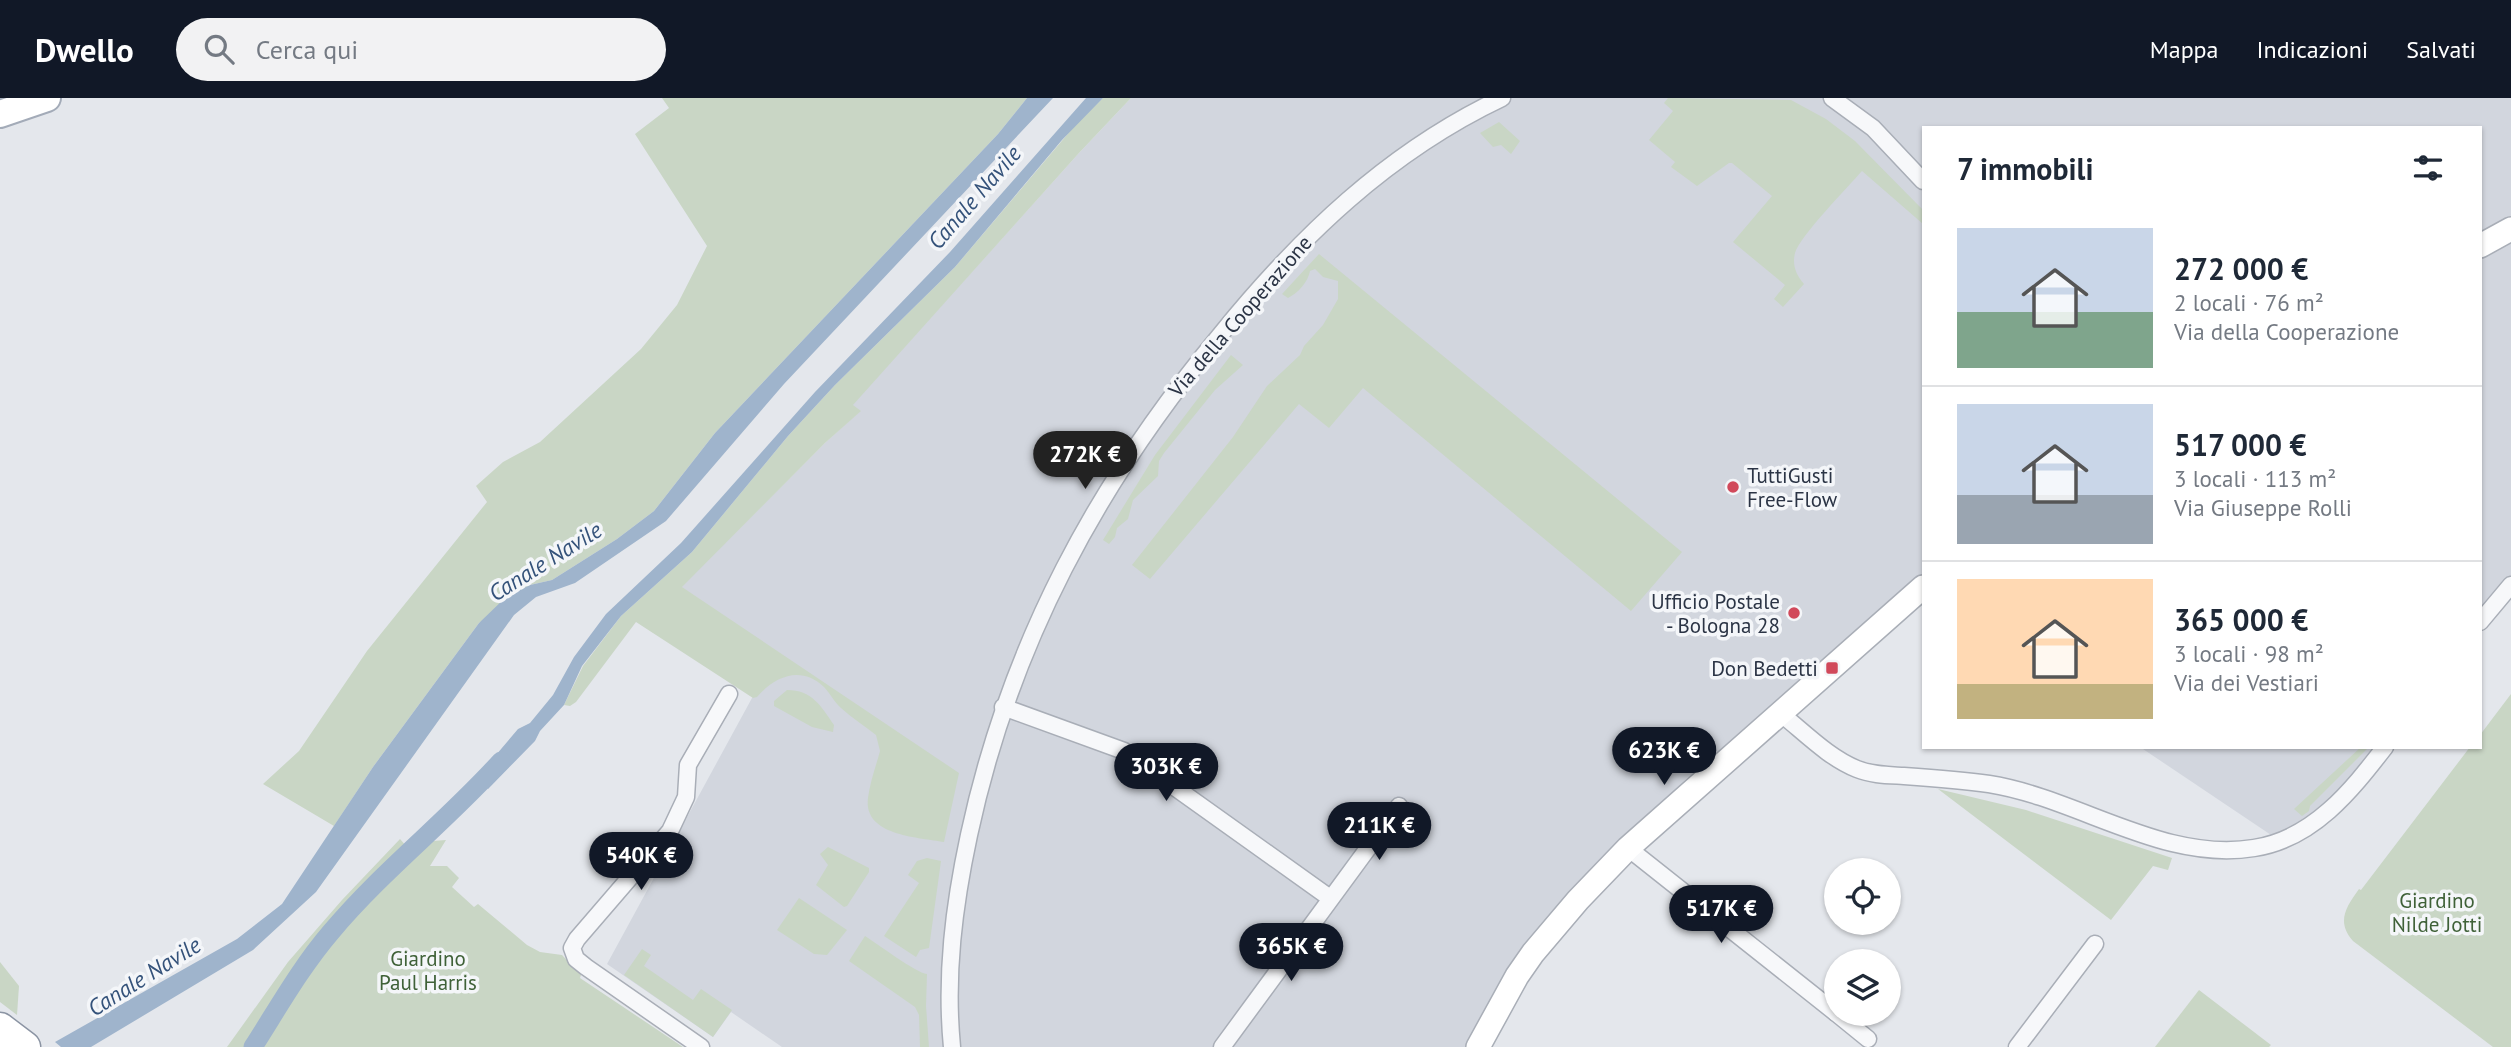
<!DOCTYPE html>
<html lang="it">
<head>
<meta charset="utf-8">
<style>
	:root { --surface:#fff; --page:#f2f2f3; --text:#1f2937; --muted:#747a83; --line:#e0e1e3; --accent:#111827 }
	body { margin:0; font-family:"PT Sans",sans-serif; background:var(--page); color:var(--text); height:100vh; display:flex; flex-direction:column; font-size:26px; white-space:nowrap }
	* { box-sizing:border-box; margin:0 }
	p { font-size:23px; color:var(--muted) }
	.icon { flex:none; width:38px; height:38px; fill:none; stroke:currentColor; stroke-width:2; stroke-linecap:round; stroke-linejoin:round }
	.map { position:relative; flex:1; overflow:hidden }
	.details { position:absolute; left:1922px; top:28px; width:560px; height:623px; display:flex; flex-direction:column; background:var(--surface); border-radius:0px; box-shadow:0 2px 5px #0004 }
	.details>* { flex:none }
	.fabs { position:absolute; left:1824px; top:760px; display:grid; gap:14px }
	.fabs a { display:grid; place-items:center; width:77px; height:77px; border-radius:50%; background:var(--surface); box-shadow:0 2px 5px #0004; font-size:35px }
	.price { position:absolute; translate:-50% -60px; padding:0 16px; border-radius:24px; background:var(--accent); color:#fff; font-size:23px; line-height:46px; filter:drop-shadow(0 2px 4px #0008) }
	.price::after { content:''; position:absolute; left:50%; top:42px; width:21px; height:16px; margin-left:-10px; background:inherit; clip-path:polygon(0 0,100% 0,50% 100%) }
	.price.active { background:#222; color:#fff }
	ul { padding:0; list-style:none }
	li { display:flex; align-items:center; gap:21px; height:175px; padding:0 35px }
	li+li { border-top:2px solid var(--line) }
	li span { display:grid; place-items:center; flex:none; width:196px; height:140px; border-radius:0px; color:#555 }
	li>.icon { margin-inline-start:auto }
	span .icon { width:84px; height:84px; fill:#fffc; stroke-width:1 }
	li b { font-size:30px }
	h2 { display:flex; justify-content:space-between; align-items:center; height:84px; padding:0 35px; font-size:30px }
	header { display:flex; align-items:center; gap:42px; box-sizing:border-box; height:98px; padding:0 35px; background:var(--accent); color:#fff }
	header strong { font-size:33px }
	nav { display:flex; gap:38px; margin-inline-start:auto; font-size:24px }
	.search { width:490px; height:63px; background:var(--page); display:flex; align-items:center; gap:18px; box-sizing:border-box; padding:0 24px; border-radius:38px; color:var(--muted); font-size:26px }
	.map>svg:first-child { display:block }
	.built { fill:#d2d6de }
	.green { fill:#c9d6c5 }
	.water { fill:#9fb4cc }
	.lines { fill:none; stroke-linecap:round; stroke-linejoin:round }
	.canal { stroke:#9fb4cc; stroke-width:19 }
	.street-casing { stroke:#a9aeb7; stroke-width:19 }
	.secondary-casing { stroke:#a9aeb7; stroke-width:26 }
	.primary-casing { stroke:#a3abb8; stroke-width:30 }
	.highway-casing { stroke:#8b94a3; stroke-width:33 }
	.street { stroke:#f7f8fa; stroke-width:16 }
	.secondary { stroke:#fff; stroke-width:23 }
	.primary { stroke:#fff; stroke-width:26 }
	.highway { stroke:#fff; stroke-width:30 }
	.poi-dot { fill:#d1495b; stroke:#f4f6f9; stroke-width:2.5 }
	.labels { text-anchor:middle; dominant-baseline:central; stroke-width:7; stroke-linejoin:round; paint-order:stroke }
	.street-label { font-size:21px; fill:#2b3445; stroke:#f4f6f9 }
	.poi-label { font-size:21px; fill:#2b3445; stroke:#f4f6f9; text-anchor:end }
	.park-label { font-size:21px; fill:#3f6138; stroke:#f4f6f9 }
	.water-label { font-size:23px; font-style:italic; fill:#34527a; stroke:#f4f6f9 }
</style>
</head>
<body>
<header>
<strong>Dwello</strong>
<div class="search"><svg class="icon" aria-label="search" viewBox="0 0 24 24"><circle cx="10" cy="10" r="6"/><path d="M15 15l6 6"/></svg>Cerca qui</div>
<nav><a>Mappa</a><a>Indicazioni</a><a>Salvati</a></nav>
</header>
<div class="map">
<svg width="2511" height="949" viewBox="0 0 2511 949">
	<rect width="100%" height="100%" fill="#e4e7ec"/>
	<!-- built -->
	<g class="built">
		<path d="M1131,0h1380v487l-31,37v-494h-557v452l-237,199 -160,163 -31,54 -25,51h-688l-51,-35 -18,25 -106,-73 145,-266 30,-43 -101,-68 144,-144 35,-32 -8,-6 227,-252z"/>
		<path d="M2140,649h245l-24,31 -81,63z"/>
	</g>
	<!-- green -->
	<g class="green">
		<path d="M662,0h365l-29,36 -283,299 -61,78 -37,28 -65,41 -22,5 -51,38 -106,144 -39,59 -71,-42 36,-33 68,-100 120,-149 -11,-16 27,-24 37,-20 101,-93 36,-44 30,-59 -72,-112 34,-26z"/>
		<path d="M1103,0h28l-52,55 -226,252 8,6 -36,32 -143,144 277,186 -15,69c-25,-5 -81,-6 -76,-44 2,-16 8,-32 12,-47l-4,-16c-11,-9 -24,-17 -35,-27 -7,-6 -11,-15 -17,-21 -23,-22 -49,-11 -67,10l-4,1 -117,-76 -60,80 -6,4 -6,-1 19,-39 38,-50 71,-64 96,-116 47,-51 120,-118 122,-144z"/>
		<path d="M1668,0l123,2 35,19 29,22 68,69v14l-61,-53c-14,16 -62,65 -67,82 -3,12 1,22 9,31l-21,23 -9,-8 11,-14 -52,-43 39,-46 -40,-33h-3l-32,23 -26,-19 4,-5 -26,-22 24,-29 -9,-8z"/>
		<path d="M1499,24l21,19 -9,13 -10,-9 -8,2 -13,-14z"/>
		<path d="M1319,156l363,298 -51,59 -268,-223 -34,40 -30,-24 -149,175 -18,-14 101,-128 34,-51 33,-31 4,-9 19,-21 15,-26v-18l-15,-4 -8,-8 -5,2c-2,11 -12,22 -22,27l-6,-4z"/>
		<path d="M1231,257l12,10 -28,25 -51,63 -5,8 -1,15 -25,24 -5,19 -11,9 -2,9 -6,7 -6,-4 52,-85z"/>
		<path d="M787,592c25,0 34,16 47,35l-1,7 -21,-5 -38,-21v-5z"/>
		<path d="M2511,596v353h-18l-140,-106c-17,-19 -7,-34 6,-52l2,1 109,-143h10v-12z"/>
		<path d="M2361,649h8l-59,59 -1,5 -7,5 -8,-7z"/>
		<path d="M1938,691l88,21 146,48 -4,12 -15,-4 -42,54z"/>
		<path d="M400,741l15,17 18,-15 13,-1 -16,26h17l12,12 -7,9 22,20 4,-3 49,41 13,7 22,3 19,20 -1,3 103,69h-456l61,-85 54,-62z"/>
		<path d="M828,749l41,21v4l-22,34 -3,1 -28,-22 12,-20 -8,-11z"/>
		<path d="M927,760l14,3 -12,87 -9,2 -4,7 -32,-21 35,-53 -11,-8 9,-14z"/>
		<path d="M799,800l48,32 -20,25 -13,-1 -37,-24z"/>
		<path d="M865,838c13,8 51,37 62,38l-1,32 3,41h-9l-1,-32 -4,-8 -66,-46z"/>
		<path d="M642,851l9,6 -7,11 49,34 8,-11 31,21 -19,27 -89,-62z"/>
		<path d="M0,864l19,24 -2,29 -17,-13z"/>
		<path d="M2199,892l72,55 -2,2h-114z"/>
	</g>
	<!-- water -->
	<g class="water">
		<path d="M1027,0h26l-269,286 -118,137 -91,62 -39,14 -22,18 -198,277 -63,58 -162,97h-30l-6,-5 182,-103 45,-35 91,-137 106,-144 28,-27 23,-11 22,-5 65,-41 37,-28 61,-78 283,-299z"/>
		<path d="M1086,0h17l-41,42 -107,127 -120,118 -47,51 -96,116 -71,64 -39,50 -18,39 -24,26 -5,10 -47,48 -9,-14 39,-46 12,-6 23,-28 21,-38 32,-43 75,-71 134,-151 135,-140z"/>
	</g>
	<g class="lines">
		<!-- canal -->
		<path class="canal" d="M253,949c25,-39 48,-80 78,-115 52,-62 116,-111 170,-171"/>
		<defs>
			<g id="street">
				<path d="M1832,0l41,30 50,53"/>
				<path d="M2480,524l31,-37"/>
				<path d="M1003,609l121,44 206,147"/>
				<path d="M1780,615c24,19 49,45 77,56 15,6 31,6 47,7 28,2 56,4 85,8 89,14 174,79 265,64 59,-9 97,-57 131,-101"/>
				<path d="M1628,750l208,165"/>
				<path d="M1836,915l32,26"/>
				<path d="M701,949l-115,-80 -10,-8 -4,-11 5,-9 93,-108 16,-34 2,-32 41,-71"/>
				<path d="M952,949c-7,-72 2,-142 17,-212 41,-191 128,-352 252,-501 79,-97 167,-182 281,-236"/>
				<path d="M1222,949l177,-241"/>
				<path d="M2017,949l78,-103"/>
			</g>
			<g id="secondary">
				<path d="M2480,148l31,-17"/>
				<path d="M1478,949l39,-71 16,-23 45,-53 50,-52 295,-261"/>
			</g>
			<path id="primary" d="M0,16l47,-16"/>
			<path id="highway" d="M0,930l25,19"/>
		</defs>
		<!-- street casing -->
		<use href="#street" class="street-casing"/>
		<!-- secondary casing -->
		<use href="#secondary" class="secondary-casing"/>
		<!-- primary casing -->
		<use href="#primary" class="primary-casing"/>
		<!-- highway casing -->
		<use href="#highway" class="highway-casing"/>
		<!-- street -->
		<use href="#street" class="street"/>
		<!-- secondary -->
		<use href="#secondary" class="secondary"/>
		<!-- primary -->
		<use href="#primary" class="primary"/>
		<!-- highway -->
		<use href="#highway" class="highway"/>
	</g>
	<!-- markers -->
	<g class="poi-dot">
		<circle cx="1733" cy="389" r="7"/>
		<circle cx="1794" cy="515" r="7"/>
		<rect x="1825" y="563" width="14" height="14" rx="3.5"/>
	</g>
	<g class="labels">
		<!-- street labels -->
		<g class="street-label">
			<text transform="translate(1240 218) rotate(-49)">Via della Cooperazione</text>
		</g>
		<!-- poi labels -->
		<g class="poi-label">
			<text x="1747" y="377" text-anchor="start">TuttiGusti<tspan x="1747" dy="24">Free-Flow</tspan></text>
			<text x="1780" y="503">Ufficio Postale<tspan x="1780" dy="24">- Bologna 28</tspan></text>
			<text x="1818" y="570">Don Bedetti</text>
		</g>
		<!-- park labels -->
		<g class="park-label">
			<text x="2437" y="802">Giardino<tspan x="2437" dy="24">Nilde Jotti</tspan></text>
			<text x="428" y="860">Giardino<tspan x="428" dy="24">Paul Harris</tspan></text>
		</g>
		<!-- water labels -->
		<g class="water-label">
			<text transform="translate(974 99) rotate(-49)">Canale Navile</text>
			<text transform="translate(545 463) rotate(-32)">Canale Navile</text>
			<text transform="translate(144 878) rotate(-32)">Canale Navile</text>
		</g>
	</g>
</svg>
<div class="fabs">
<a><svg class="icon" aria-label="locate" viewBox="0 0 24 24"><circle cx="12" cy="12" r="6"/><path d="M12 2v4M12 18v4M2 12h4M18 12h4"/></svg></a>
<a><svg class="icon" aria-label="layers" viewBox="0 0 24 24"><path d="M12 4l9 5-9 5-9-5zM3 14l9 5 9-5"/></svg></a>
</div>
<b class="price active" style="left:1085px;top:393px">272K €</b>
<b class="price" style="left:1664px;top:689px">623K €</b>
<b class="price" style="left:1166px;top:705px">303K €</b>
<b class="price" style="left:1379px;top:764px">211K €</b>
<b class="price" style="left:641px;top:794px">540K €</b>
<b class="price" style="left:1721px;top:847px">517K €</b>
<b class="price" style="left:1291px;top:885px">365K €</b>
<section class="details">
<h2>7 immobili<svg class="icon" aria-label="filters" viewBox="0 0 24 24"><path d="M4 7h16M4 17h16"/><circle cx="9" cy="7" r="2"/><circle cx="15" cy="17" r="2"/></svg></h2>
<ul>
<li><span style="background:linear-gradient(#c9d6e8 60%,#7fa58c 0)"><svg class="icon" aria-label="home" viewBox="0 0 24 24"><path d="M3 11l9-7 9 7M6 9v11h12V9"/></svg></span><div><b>272 000 €</b><p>2 locali · 76 m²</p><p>Via della Cooperazione</p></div></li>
<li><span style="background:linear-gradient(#c9d6e8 65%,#9aa5b1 0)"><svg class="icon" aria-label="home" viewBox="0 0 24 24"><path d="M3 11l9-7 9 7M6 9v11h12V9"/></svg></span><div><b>517 000 €</b><p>3 locali · 113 m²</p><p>Via Giuseppe Rolli</p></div></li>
<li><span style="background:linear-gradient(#ffd9b3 75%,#c2b280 0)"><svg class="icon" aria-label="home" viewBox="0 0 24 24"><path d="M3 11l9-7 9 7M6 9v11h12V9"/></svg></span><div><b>365 000 €</b><p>3 locali · 98 m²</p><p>Via dei Vestiari</p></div></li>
</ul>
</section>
</div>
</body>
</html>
